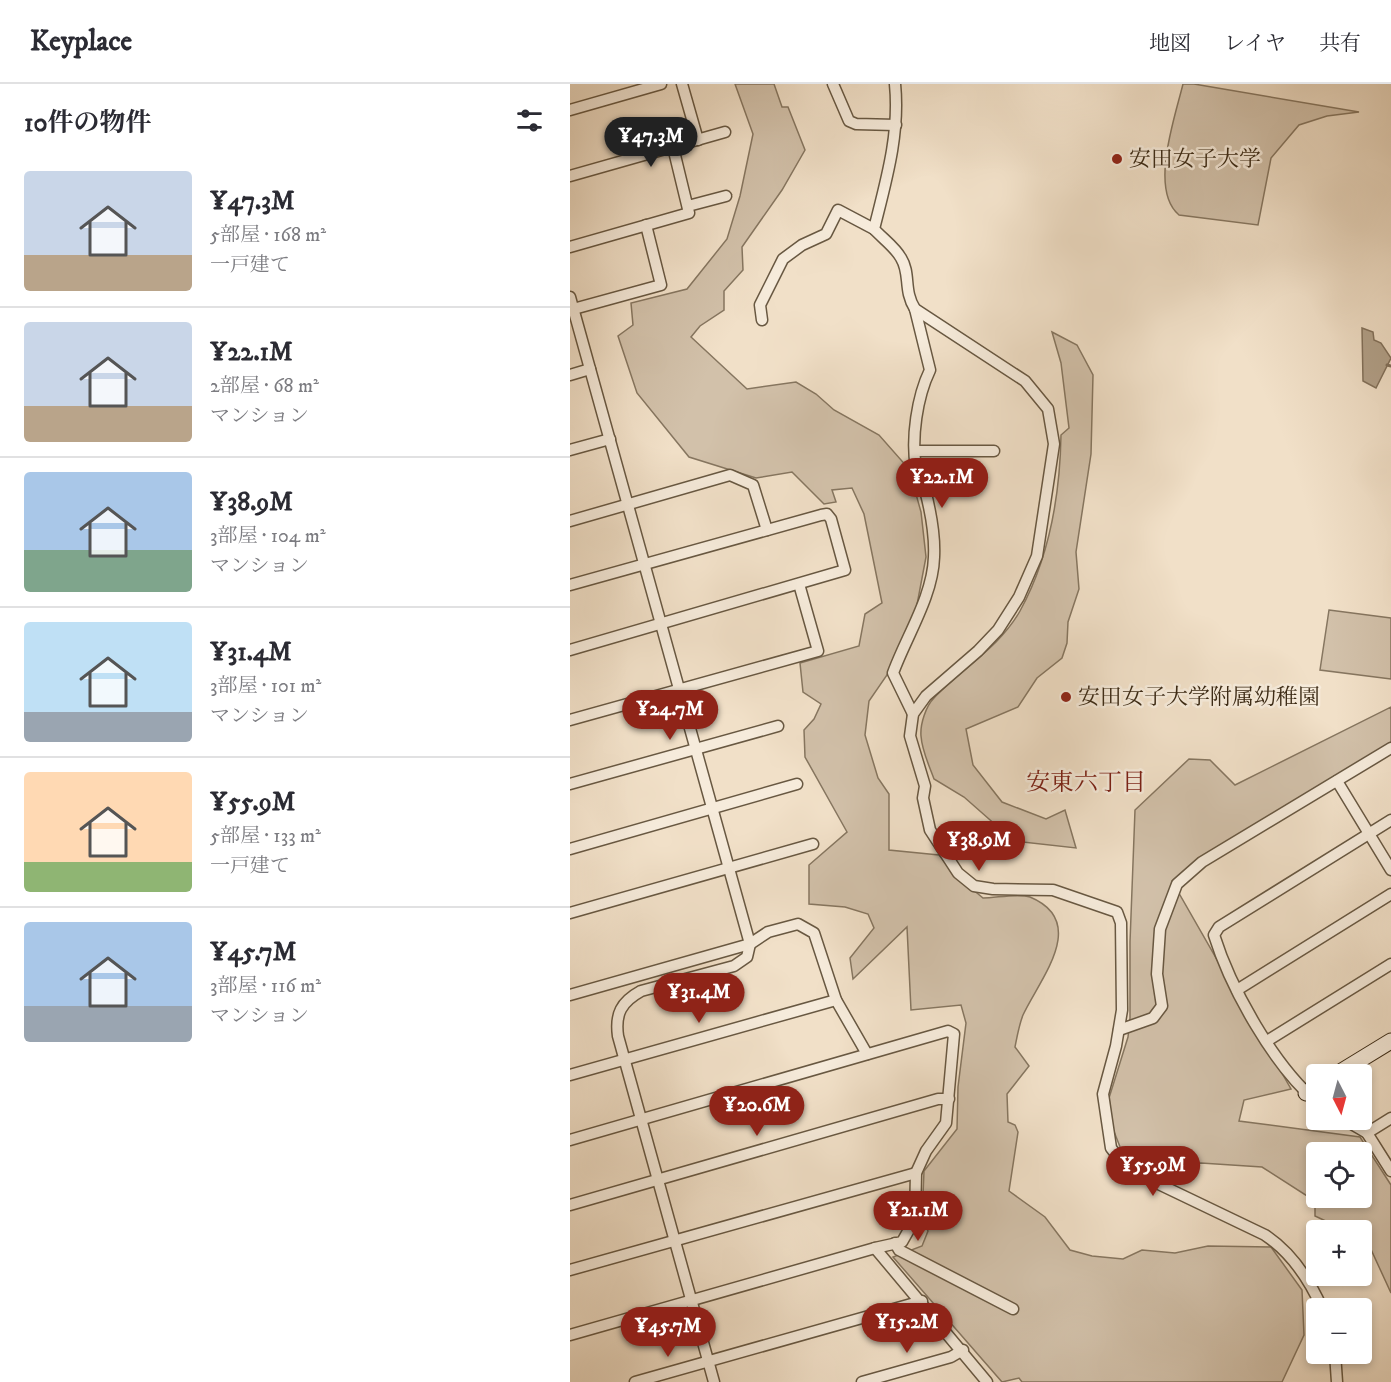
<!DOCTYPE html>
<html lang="ja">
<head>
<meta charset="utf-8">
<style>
	:root { --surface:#fff; --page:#f2f2f3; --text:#2b2b33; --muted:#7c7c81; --line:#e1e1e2; --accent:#8f2418 }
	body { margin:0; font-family:"IM FELL DW Pica","Noto Serif JP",serif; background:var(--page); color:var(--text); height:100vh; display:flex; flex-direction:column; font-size:22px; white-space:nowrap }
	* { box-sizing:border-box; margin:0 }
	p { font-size:20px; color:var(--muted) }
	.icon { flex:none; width:33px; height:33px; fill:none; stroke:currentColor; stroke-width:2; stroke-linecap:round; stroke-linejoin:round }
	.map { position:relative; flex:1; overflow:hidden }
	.sheet { display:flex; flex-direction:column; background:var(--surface); width:570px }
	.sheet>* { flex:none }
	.needle { width:39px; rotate:174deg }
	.controls { position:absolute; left:736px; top:980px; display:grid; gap:12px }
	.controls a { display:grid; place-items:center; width:66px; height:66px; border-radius:6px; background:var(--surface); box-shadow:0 3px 9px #0003; font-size:30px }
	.price { position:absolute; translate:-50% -51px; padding:0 14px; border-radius:21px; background:var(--accent); color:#fff; font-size:20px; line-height:39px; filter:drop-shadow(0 2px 3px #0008) }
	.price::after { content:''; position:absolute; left:50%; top:36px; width:18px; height:14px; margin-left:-9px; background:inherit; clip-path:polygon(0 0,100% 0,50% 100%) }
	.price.on { background:#222; color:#fff }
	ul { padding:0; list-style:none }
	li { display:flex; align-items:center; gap:18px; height:150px; padding:0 24px }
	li+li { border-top:2px solid var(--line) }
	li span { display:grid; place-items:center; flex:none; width:168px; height:120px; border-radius:6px; color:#555 }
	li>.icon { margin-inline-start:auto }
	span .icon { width:72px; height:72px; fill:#fffc; stroke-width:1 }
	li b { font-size:26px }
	h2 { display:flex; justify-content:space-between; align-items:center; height:72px; padding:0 24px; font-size:26px }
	header { display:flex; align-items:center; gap:36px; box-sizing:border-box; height:84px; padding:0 30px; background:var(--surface); border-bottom:2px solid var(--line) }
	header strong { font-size:28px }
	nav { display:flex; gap:33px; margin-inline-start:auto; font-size:21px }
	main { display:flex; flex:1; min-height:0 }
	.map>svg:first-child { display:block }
	.green { fill:#d2c1aa; stroke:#867660; stroke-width:1.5; fill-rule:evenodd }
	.water { fill:#b3a28b; stroke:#83725c; stroke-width:1.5 }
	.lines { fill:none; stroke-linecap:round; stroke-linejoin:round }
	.stream { stroke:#83725c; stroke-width:3 }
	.street-casing { stroke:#685842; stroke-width:13 }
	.secondary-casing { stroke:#3b2a15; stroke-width:17 }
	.street { stroke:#f6ebdb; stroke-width:10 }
	.secondary { stroke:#f6ebdb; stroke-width:15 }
	.poi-dot { fill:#8f2418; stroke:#f6ebdb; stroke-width:2 }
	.labels { text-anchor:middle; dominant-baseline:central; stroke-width:5; stroke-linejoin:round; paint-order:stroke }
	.poi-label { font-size:22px; fill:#3b2a15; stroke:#f6ebdb; text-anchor:start }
	.neighbourhood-label { font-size:24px; fill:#7a1f14; stroke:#f6ebdb }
</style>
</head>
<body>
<header>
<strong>Keyplace</strong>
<nav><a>地図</a><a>レイヤ</a><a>共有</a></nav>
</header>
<main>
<section class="sheet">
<h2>10件の物件<svg class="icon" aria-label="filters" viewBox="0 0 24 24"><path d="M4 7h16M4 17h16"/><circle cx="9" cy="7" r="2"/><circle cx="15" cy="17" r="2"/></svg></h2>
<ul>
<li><span style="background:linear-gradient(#c9d6e8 70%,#b9a48a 0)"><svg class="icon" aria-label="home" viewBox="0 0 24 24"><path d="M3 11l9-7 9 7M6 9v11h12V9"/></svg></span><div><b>¥47.3M</b><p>5部屋 · 168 m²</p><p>一戸建て</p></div></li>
<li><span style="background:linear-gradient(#c9d6e8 70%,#b9a48a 0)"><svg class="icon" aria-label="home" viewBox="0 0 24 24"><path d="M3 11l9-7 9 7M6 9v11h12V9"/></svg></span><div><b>¥22.1M</b><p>2部屋 · 68 m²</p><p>マンション</p></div></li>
<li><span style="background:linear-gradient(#a9c7e8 65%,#7fa58c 0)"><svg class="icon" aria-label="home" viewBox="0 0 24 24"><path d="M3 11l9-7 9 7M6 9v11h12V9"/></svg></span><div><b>¥38.9M</b><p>3部屋 · 104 m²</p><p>マンション</p></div></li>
<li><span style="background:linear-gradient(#bfe0f5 75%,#9aa5b1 0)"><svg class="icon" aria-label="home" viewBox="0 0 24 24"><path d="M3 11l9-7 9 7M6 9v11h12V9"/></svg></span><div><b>¥31.4M</b><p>3部屋 · 101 m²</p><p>マンション</p></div></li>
<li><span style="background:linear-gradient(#ffd9b3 75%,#8fb573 0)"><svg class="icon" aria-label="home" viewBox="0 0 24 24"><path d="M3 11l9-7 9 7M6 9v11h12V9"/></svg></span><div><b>¥55.9M</b><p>5部屋 · 133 m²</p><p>一戸建て</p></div></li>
<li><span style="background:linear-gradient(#a9c7e8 70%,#9aa5b1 0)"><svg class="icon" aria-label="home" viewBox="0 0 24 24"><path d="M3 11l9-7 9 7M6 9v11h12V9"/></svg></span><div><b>¥45.7M</b><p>3部屋 · 116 m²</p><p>マンション</p></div></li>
</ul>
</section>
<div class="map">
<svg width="821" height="1298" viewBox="0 0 821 1298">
	<rect width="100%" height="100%" fill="#f1e0c8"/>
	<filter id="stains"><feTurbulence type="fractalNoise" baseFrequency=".00333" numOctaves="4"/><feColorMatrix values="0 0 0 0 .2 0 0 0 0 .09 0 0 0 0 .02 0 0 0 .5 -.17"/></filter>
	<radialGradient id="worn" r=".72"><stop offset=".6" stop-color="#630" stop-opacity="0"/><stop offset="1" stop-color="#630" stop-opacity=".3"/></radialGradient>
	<!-- green -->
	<g class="green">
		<path d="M165,0h39l8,23h6l17,43 -23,40 -40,57 1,23 -19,21v19l-24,16 -9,11 56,52 49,-7 20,12 18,16 45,25 30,34 12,43 5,45 -10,53 -29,65 -18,26 -4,34 13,43 11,16v56l50,5 20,23 24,20c13,0 35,-5 47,-1 60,25 9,83 -7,118 -4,10 -6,22 -8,32l14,19 -22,28 1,28 7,3 3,7 -9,59 36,26 25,33 22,6 31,3 19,-9 33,3 33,-7 63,1 31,43 2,45 -22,47h-260l-3,-4 -17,4 -109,-125 29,-11 6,-15 -6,-12 2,-48 33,-42 1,-42 8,-64 -5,-18 -50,5 -4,-83 -54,52 -3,-21 24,-30 -6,-14 -23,-7 -36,-3v-39l38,-33 -42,-75 -1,-27 10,-11 7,-15 -18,-12 -3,-29 59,-17 6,-32 17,-11 -18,-89 -12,-26 -20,2 4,12 -12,2 -32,-32 -36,6 -67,-21 -52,-64 -19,-57 15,-11 -2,-22 56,-14 40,-50 13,-43 13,-62z"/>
		<path d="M613,0h11l165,28 -32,4 -28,9 -28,33 -13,67 -79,-10c-30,-25 -4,-98 4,-131z"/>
		<path d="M482,248l25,13 16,30 -2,79 -15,98 3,37 -11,33 -1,21 -5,15 -25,20 -19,29 -52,22 7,36 29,37 44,17 19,-9 11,38 -62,-7 -50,-44 -30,-18c-5,-14 -12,-28 -13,-43 -1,-12 5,-30 13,-38 28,-30 65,-50 86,-87 29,-53 40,-117 41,-176l8,-7 -8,-65z"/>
		<path d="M759,526l62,8v61l-71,-9z"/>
		<path d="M821,623v35l-219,139 119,208 -47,11 -5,21 121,16 31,48v108l-29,-63 -30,-6 -17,-8v-15l-53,-34 -61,-4 -56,3 -21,-9 -11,-28 -4,-31 19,-61 2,-19v-76l5,-132 54,-51 21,1 25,25zM747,1068h45v45h-45z"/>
	</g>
	<!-- water -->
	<path class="water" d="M792,244l11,4 1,8 7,3 10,15 -15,30 -13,-7z"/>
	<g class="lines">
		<!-- stream -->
		<path class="stream" d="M817,281l4,1"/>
		<defs>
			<g id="street">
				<path d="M112,0l16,56"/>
				<path d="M263,0l16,37 7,3 40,1"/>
				<path d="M325,0c5,50 -9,97 -21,145 8,9 21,18 27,29 10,16 2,32 14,51l110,72 23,28 6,35 -17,112 -18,41 -21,33 -20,21 -52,45 -13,18 -3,22 15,50 -2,12 7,32 28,43 16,13 19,3 60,1 64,22 4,11 1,87 -6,36 -13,48 8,54 14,18 19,11 121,58c27,18 44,44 57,73"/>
				<path d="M0,26l91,-26"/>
				<path d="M0,92l155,-44"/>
				<path d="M118,122l38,-10"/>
				<path d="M0,163l119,-34 -16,-66"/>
				<path d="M0,213l180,647 -3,13 -13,9 -93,25c-20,11 -26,23 -23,45l96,346"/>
				<path d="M0,226l91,-25 -15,-60"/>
				<path d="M192,236l-2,-15 23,-46 19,-14 24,-11 12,-24 36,19"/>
				<path d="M0,291l20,-6"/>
				<path d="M0,366l40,-11"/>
				<path d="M347,367h77"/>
				<path d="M0,437l160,-46 23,10 14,45"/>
				<path d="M0,501l251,-70 6,-1 4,5 14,51 -275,80"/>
				<path d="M343,630l-20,-41c13,-36 40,-77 41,-116 1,-20 -4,-48 -9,-67 -3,-7 -7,-14 -9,-22 -5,-30 1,-71 14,-98l-15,-61"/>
				<path d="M0,636l248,-69 -19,-67"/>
				<path d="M767,697l54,89"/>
				<path d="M0,700l208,-58"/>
				<path d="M0,765l227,-65"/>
				<path d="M0,829l243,-69"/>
				<path d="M667,906l154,-96"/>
				<path d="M0,911l180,-51 18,-12 30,-8 16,9 22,67 31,54"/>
				<path d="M549,946l34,-12 9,-12 -5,-32 3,-45 17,-45 25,-22 189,-114"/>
				<path d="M697,957l124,-77"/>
				<path d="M0,991l266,-75"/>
				<path d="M747,1018c-43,-36 -86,-113 -103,-167l5,-8 172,-107"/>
				<path d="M773,1035l24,14 24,38"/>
				<path d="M797,1049l24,-15"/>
				<path d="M0,1056l378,-109 6,3 -8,89 -20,28 -10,22 -1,46 -13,23 -27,6 112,134"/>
				<path d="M0,1121l368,-106h11"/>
				<path d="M325,1159l4,7 114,59"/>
				<path d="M0,1186l346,-97"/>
				<path d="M0,1251l305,-87"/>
				<path d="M765,1269l2,29"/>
				<path d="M65,1298l287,-81"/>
				<path d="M292,1298l89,-25 12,-7"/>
			</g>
			<g id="secondary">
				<path d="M767,990l54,-33"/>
				<path d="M736,1009l11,-7"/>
			</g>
		</defs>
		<!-- street casing -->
		<use href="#street" class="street-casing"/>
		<!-- secondary casing -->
		<use href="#secondary" class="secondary-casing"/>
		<!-- street -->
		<use href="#street" class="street"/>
		<!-- secondary -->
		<use href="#secondary" class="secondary"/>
	</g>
	<!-- markers -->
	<g class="poi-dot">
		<circle cx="547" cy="75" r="6"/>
		<circle cx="496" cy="613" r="6"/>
	</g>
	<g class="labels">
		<!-- poi labels -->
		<g class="poi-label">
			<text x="559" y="75">安田女子大学</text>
			<text x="508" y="613">安田女子大学附属幼稚園</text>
		</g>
		<!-- neighbourhood labels -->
		<g class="neighbourhood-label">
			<text x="516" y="699">安東六丁目</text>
		</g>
	</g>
	<rect width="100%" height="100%" filter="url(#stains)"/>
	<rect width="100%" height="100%" fill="url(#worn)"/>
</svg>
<div class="controls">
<a><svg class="needle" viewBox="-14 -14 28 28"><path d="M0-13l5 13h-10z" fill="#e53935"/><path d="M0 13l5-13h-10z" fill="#7c7c81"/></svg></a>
<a><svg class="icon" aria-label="locate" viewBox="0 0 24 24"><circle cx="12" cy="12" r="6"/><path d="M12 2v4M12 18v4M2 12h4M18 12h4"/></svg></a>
<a>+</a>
<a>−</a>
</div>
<b class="price on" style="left:81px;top:84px">¥47.3M</b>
<b class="price" style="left:372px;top:425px">¥22.1M</b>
<b class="price" style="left:100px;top:657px">¥24.7M</b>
<b class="price" style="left:409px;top:788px">¥38.9M</b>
<b class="price" style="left:129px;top:940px">¥31.4M</b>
<b class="price" style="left:187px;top:1053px">¥20.6M</b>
<b class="price" style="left:583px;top:1113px">¥55.9M</b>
<b class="price" style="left:348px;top:1158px">¥21.1M</b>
<b class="price" style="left:337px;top:1270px">¥15.2M</b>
<b class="price" style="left:98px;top:1274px">¥45.7M</b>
</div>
</main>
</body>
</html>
